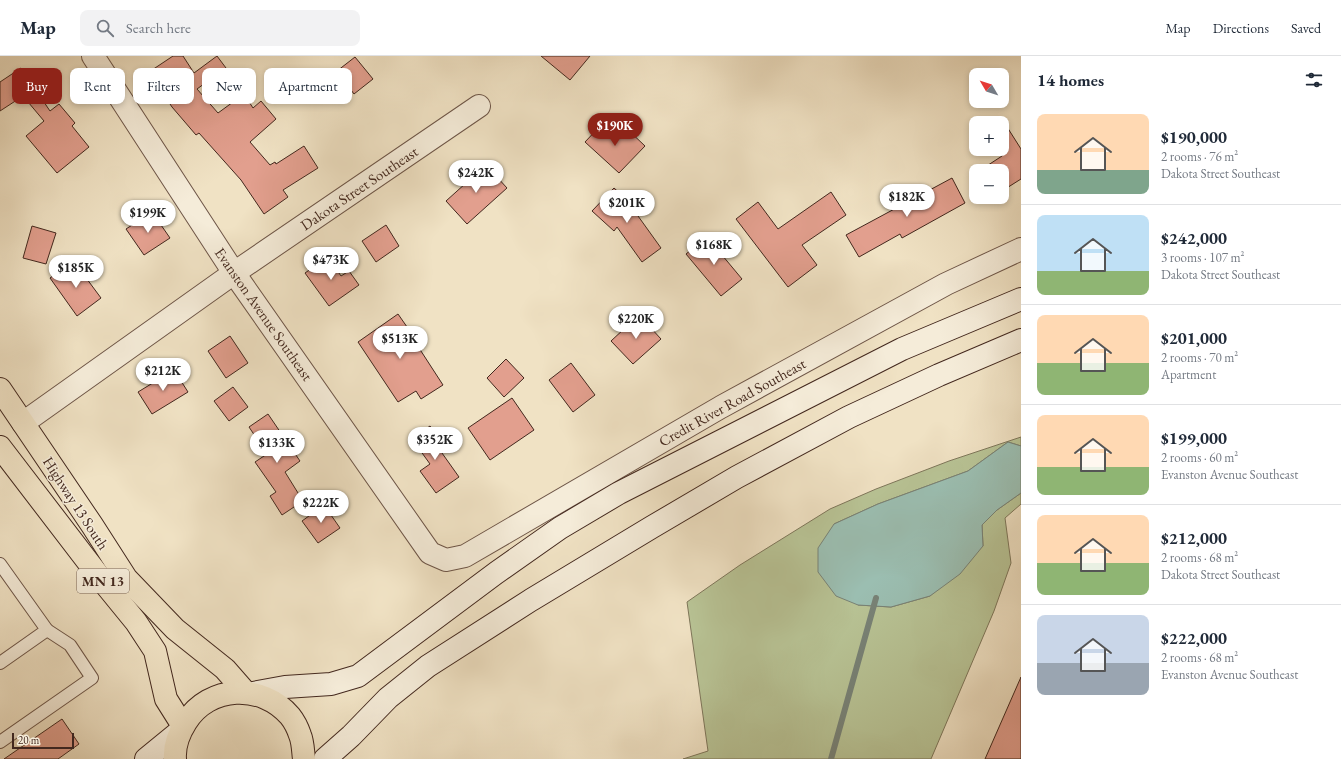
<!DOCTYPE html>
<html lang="en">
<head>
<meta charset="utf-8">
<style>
	:root { --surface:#fff; --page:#f2f2f3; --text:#1f2937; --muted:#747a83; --line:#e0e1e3; --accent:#8f2418 }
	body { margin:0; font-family:"EB Garamond",serif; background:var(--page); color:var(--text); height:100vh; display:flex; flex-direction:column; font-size:15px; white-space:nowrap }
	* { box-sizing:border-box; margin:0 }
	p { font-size:13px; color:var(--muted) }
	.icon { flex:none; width:22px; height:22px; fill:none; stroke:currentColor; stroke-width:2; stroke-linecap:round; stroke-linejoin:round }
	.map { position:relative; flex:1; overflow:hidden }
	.details { display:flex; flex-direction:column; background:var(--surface); width:320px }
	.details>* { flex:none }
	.hud { position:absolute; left:12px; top:12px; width:380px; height:36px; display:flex; gap:8px }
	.needle { width:26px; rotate:309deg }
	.controls { position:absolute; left:969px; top:12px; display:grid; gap:8px }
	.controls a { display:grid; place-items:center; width:40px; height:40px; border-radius:8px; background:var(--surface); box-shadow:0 2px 6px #0003; font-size:20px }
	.scale { position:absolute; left:12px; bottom:10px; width:62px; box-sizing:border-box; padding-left:4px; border:2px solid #43281e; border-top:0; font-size:11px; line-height:14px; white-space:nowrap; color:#43281e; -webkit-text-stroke:3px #f5ecd9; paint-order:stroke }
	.price { position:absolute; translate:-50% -34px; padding:0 9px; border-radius:14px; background:#fff; color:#222; font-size:13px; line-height:26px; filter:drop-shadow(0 1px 2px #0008) }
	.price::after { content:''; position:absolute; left:50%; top:24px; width:12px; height:9px; margin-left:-6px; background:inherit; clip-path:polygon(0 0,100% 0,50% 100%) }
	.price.selected { background:var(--accent); color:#fff }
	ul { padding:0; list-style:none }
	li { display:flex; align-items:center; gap:12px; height:100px; padding:0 16px }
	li+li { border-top:1px solid var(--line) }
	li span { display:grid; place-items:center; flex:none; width:112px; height:80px; border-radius:8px; color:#555 }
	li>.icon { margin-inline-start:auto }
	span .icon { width:48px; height:48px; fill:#fffc; stroke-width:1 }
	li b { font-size:17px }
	h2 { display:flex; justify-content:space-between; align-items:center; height:48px; padding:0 16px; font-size:17px }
	.chip { padding:0 14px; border-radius:8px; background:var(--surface); box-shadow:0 2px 6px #0003; font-size:14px; line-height:36px }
	.chip.selected { background:var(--accent); color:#fff }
	header { display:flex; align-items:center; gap:24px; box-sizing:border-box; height:56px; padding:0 20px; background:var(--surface); border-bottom:1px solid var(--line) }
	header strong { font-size:19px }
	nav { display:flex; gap:22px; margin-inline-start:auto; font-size:14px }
	.search { width:280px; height:36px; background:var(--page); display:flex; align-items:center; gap:10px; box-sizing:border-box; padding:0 14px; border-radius:8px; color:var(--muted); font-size:15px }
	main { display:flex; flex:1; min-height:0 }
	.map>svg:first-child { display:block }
	.green { fill:#b8c395; stroke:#7e765a }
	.water { fill:#9bbeb1; stroke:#788276 }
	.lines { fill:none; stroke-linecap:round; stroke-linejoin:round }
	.stream { stroke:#788276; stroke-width:6 }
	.building { fill:#e29f8e; stroke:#43281e }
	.service-casing { stroke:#6e5648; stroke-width:14 }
	.minor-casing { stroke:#6e5648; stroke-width:24 }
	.secondary-casing { stroke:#43281e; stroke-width:24 }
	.primary-casing { stroke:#43281e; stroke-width:24 }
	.service { stroke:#f5ecd9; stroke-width:12 }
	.minor { stroke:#f5ecd9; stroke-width:22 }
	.secondary { stroke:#f5ecd9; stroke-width:22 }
	.primary { stroke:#f0e2c4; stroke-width:22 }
	.labels { text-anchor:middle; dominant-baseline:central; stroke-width:3; stroke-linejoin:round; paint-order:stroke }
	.shield { fill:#f5ecd9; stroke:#786356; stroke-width:1 }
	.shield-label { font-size:14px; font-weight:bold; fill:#43281e }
	.street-label { font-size:15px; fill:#43281e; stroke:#f5ecd9 }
</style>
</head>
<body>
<header>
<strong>Map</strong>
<div class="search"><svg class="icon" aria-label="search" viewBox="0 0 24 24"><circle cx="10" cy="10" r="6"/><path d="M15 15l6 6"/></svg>Search here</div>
<nav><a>Map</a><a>Directions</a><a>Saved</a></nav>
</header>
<main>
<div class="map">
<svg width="1021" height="703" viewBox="0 0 1021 703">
	<rect width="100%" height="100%" fill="#f0e2c4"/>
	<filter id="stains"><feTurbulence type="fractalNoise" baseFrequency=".005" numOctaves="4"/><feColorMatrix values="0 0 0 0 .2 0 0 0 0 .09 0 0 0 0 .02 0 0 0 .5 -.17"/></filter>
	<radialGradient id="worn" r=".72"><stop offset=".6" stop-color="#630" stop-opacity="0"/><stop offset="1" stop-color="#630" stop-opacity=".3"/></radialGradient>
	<!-- green -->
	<path class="green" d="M1021,381v9l-13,-4 -40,29 -90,33 -44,20 24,81 33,2 39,-11 53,-50 -1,-21 15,-15 24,-17v11l-16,14 6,45 -17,48 -63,148h-248l25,-8 -21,-149 53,-37 90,-56 46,-20 73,-28z"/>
	<!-- water -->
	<path class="water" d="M1008,386l13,4v47l-24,17 -15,15 1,21 -23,28 -30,22 -39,11 -33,-2 -22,-9 -18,-24v-24l16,-24 44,-20 90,-33z"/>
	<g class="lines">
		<!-- stream -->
		<path class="stream" d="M831,703l45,-161"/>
	</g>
	<!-- building -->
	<g class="building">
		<path d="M173,0h10l11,17 23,-17 9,12 -29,21 21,24 26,-19 9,14 8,-7 15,18 -26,23 20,23 5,-3 1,2 28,-18 14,22 -35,22 5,7 -24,17 -23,-34 -42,-47 -3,2 -24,-28 -23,-35z"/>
		<path d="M541,0h49l-20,24z"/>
		<path d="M355,1l18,22 -19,15 -17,-23z"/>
		<path d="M21,12l29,43 9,-7 16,19 -3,3 17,21 -32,26 -31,-37 18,-15 -21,-25 -23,15v-29z"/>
		<path d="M1002,63l19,30v30l-19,12v-20h-23l23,-15z"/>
		<path d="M601,69l14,13 10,-11 20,19 -26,27 -34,-31z"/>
		<path d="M486,109l21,23 -40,36 -21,-23z"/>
		<path d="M952,122l13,25 -63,35 -2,-4 -41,23 -13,-22z"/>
		<path d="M614,132l21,19 -2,2 28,39 -19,14 -25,-35 -3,4 -22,-20z"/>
		<path d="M831,136l15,23 -44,30 15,20 -29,22 -52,-68 22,-17 20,27z"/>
		<path d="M152,156l18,26 -26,17 -18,-26z"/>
		<path d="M386,169l13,21 -23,16 -14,-21z"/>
		<path d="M32,170l24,7 -10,31 -23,-6z"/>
		<path d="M707,181l35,42 -21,17 -35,-42z"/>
		<path d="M328,201l13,19 8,-5 10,14 -30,21 -24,-33z"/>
		<path d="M67,210l4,6 7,-5 23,31 -24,18 -27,-38z"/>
		<path d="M398,258l23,33 -2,1 24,37 -22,14 -5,-8 -18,11 -40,-60z"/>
		<path d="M639,259l22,24 -28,25 -22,-23z"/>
		<path d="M230,280l18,27 -22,15 -18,-27z"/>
		<path d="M506,303l18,19 -20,19 -17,-19z"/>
		<path d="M571,307l24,32 -22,17 -24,-32z"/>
		<path d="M174,314l14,22 -36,22 -14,-22z"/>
		<path d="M233,331l15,20 -19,14 -15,-20z"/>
		<path d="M512,342l22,32 -44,30 -22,-32z"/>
		<path d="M268,358l32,47 -15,11 18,29 -21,14 -12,-19 6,-4 -21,-30 12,-8 -18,-27z"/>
		<path d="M430,370l12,17 -5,3 22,31 -23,16 -16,-22 10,-7 -18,-25z"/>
		<path d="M324,449l16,23 -22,15 -16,-22z"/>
		<path d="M1021,621v82h-36z"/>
		<path d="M62,663l17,25 -21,15h-54z"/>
	</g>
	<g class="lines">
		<defs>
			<g id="service">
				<path d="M0,508l47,66 -47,33"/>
				<path d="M0,686l92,-64 -22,-33 -23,-15"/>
			</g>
			<g id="minor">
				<path d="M93,0l141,217 196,280 16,7 19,-4 256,-149 225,-123 75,-35"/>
				<path d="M23,367l211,-150 245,-167"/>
			</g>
			<g id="secondary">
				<path d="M253,637l32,-6 46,-3 27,-8 138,-103 64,-45 59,-35 283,-144 119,-50"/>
				<path d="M146,703l33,-27"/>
				<path d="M325,703l26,-23 37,-38 40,-32 103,-66 121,-73 85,-50 112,-60 90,-42 82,-35"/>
			</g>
			<g id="primary">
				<path d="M0,333l92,136 34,53 49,51 50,40 21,24"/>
				<path d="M0,391l105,137 31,38 19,29 11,48 17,27"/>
				<path d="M175,703c-1,-14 4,-26 11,-37 23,-37 76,-39 104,-6 4,5 8,13 10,19 3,7 3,17 4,24"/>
			</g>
		</defs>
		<!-- service casing -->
		<use href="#service" class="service-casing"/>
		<!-- minor casing -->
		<use href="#minor" class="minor-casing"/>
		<!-- secondary casing -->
		<use href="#secondary" class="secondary-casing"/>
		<!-- primary casing -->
		<use href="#primary" class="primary-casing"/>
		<!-- service -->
		<use href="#service" class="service"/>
		<!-- minor -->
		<use href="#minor" class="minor"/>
		<!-- secondary -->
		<use href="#secondary" class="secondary"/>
		<!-- primary -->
		<use href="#primary" class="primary"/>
	</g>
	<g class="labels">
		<!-- shield labels -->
		<rect class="shield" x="77" y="513" width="52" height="24" rx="3"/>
		<g class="shield-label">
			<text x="103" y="525">MN 13</text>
		</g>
		<!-- street labels -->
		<g class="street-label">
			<text transform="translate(359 132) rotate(-34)">Dakota Street Southeast</text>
			<text transform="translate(264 258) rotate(55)">Evanston Avenue Southeast</text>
			<text transform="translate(732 346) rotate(-29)">Credit River Road Southeast</text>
			<text transform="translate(76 447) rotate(57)">Highway 13 South</text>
		</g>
	</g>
	<rect width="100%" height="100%" filter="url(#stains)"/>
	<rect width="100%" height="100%" fill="url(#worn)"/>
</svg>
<div class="controls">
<a><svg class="needle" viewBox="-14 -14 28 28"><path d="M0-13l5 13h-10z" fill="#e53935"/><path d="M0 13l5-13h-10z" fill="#747a83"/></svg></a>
<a>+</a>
<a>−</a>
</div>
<div class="scale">20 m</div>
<b class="price selected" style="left:615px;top:91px">$190K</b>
<b class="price" style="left:476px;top:138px">$242K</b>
<b class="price" style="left:907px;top:162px">$182K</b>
<b class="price" style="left:627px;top:168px">$201K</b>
<b class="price" style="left:148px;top:178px">$199K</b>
<b class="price" style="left:714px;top:210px">$168K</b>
<b class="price" style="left:331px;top:225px">$473K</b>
<b class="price" style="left:76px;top:233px">$185K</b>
<b class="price" style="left:636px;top:284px">$220K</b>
<b class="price" style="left:400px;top:304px">$513K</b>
<b class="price" style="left:163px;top:336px">$212K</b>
<b class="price" style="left:435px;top:405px">$352K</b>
<b class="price" style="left:277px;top:408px">$133K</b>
<b class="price" style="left:321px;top:468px">$222K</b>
<div class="hud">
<a class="chip selected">Buy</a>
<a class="chip">Rent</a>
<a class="chip">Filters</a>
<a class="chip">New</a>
<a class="chip">Apartment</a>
</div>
</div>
<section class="details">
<h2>14 homes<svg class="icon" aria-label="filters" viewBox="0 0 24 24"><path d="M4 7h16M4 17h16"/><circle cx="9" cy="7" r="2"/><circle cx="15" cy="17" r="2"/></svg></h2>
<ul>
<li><span style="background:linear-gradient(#ffd9b3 70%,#7fa58c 0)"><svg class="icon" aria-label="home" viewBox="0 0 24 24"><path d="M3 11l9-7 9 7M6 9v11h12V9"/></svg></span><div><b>$190,000</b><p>2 rooms · 76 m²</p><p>Dakota Street Southeast</p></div></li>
<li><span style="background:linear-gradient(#bfe0f5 70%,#8fb573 0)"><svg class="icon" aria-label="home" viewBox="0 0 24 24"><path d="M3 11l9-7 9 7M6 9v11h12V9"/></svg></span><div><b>$242,000</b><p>3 rooms · 107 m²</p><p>Dakota Street Southeast</p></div></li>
<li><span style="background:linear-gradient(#ffd9b3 60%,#8fb573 0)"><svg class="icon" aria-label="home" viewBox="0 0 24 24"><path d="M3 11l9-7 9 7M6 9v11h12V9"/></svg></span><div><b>$201,000</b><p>2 rooms · 70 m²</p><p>Apartment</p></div></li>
<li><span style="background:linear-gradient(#ffd9b3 65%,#8fb573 0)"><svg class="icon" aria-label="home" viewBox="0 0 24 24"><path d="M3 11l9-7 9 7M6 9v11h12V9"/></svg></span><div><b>$199,000</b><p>2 rooms · 60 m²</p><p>Evanston Avenue Southeast</p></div></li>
<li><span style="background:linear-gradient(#ffd9b3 60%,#8fb573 0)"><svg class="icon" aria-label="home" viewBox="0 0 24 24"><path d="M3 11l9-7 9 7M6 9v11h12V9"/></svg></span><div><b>$212,000</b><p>2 rooms · 68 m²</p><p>Dakota Street Southeast</p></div></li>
<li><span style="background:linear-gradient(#c9d6e8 60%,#9aa5b1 0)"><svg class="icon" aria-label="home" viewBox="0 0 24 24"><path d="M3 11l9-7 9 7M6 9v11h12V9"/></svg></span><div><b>$222,000</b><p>2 rooms · 68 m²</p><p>Evanston Avenue Southeast</p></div></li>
</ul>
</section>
</main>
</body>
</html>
